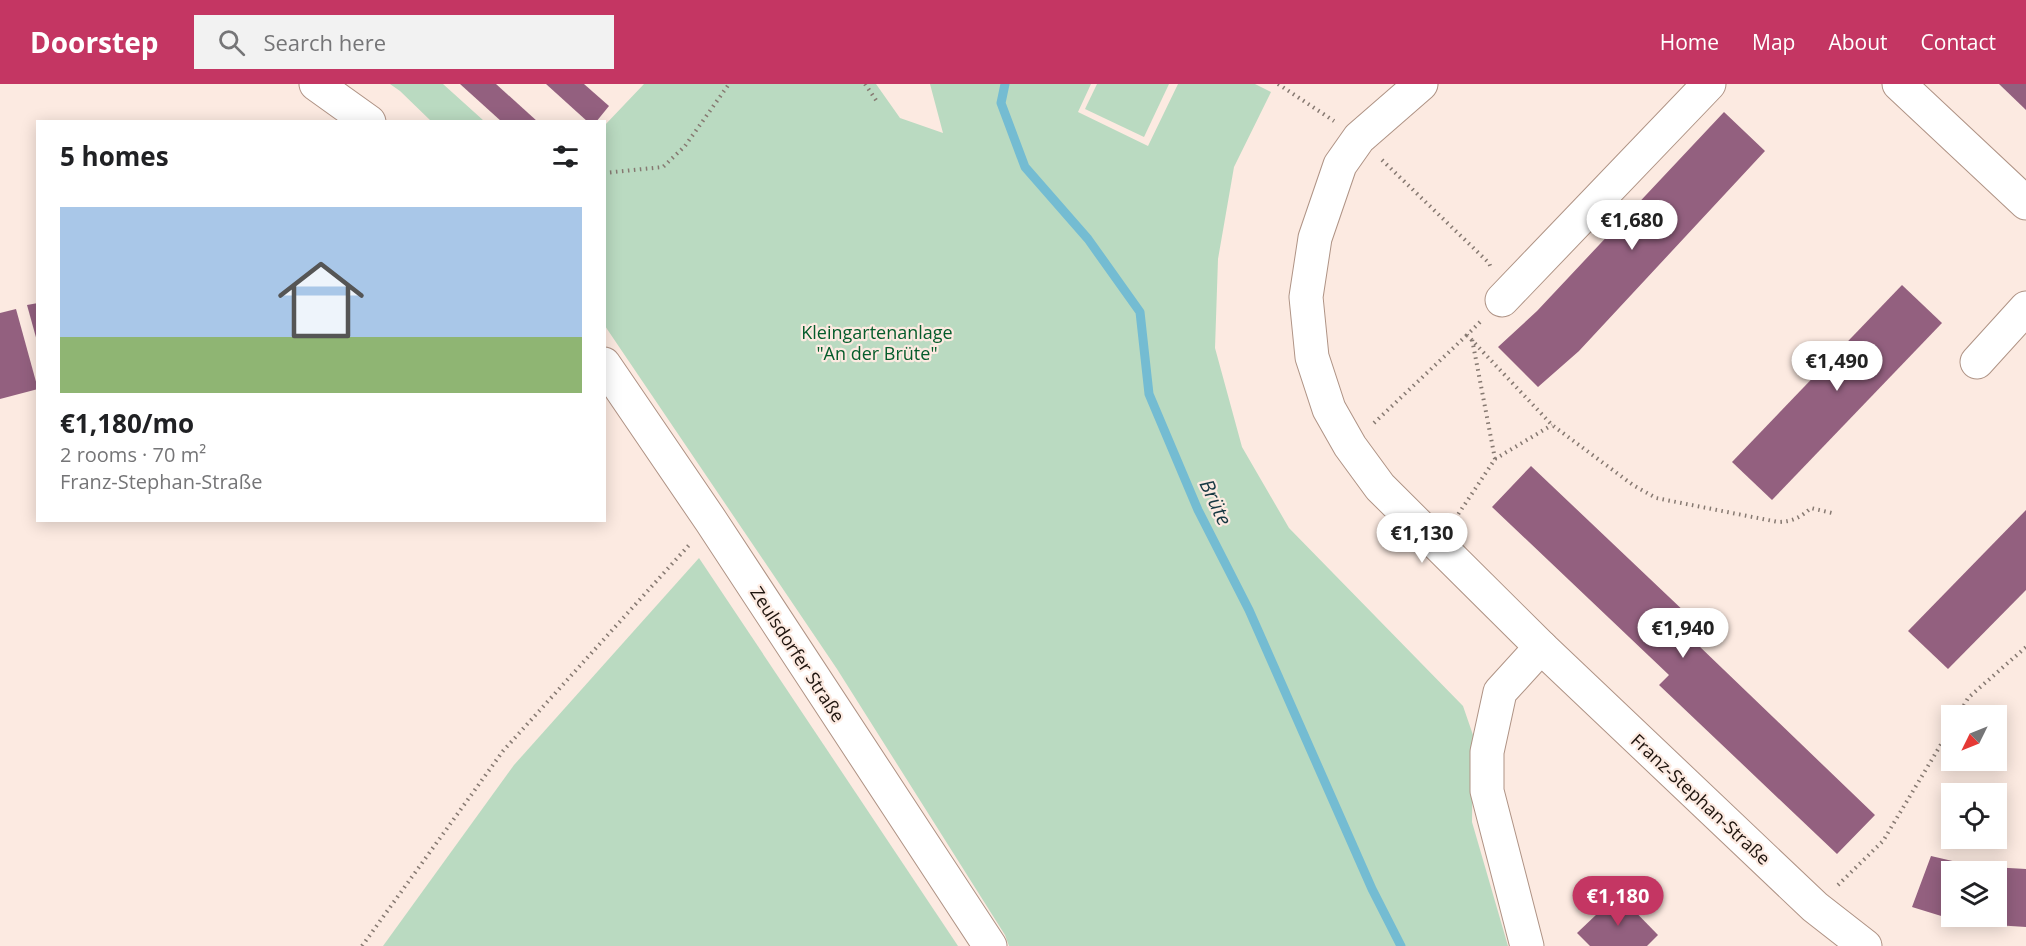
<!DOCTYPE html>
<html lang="en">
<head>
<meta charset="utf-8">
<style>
	:root { --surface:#fff; --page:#f2f2f2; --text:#202124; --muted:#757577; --accent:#c43663 }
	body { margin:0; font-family:"Open Sans",sans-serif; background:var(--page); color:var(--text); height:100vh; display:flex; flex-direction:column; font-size:22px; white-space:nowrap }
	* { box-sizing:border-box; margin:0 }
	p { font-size:20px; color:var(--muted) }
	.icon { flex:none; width:33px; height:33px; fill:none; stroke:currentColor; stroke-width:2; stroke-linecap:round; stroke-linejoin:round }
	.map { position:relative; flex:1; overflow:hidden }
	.sheet { position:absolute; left:36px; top:36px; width:570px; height:402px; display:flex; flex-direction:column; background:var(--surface); border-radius:0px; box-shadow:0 3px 15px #0003 }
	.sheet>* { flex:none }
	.needle { width:39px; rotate:227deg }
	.fabs { position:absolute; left:1941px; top:621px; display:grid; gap:12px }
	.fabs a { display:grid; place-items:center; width:66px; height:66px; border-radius:0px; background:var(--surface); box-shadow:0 3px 15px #0003; font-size:30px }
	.price { position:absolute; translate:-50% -51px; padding:0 14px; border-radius:21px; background:#fff; color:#222; font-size:20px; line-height:39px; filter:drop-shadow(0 2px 3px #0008) }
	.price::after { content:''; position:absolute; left:50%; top:36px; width:18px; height:14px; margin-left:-9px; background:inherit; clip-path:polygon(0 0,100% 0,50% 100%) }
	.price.active { background:var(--accent); color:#fff }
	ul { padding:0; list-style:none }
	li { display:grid; align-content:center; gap:12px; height:318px; padding:0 24px }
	li span { display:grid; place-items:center; height:186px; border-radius:0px; color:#555 }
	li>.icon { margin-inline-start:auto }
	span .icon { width:108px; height:108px; fill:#fffc; stroke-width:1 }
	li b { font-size:26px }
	h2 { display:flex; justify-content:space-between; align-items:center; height:72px; padding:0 24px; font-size:26px }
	header { display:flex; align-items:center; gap:36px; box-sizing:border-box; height:84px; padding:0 30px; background:var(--accent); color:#fff }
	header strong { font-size:28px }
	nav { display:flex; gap:33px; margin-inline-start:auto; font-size:21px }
	.search { width:420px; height:54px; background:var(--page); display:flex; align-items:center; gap:15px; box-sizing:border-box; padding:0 21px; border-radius:0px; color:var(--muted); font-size:22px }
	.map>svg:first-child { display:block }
	.green { fill:#badac1 }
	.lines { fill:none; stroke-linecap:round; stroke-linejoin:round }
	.stream { stroke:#74bcd2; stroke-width:9 }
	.building { fill:#93607f; fill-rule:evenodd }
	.minor-casing { stroke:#af9385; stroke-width:35 }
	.path { stroke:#867971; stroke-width:4; stroke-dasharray:1.5 4.5; stroke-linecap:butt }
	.minor { stroke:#fff; stroke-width:33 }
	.labels { text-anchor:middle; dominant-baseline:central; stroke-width:4.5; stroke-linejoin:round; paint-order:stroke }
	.park-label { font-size:18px; fill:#055c2b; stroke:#fceae1 }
	.street-label { font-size:18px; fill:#1e140e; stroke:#fceae1 }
	.water-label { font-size:20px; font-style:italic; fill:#173943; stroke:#fceae1 }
</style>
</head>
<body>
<header>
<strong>Doorstep</strong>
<div class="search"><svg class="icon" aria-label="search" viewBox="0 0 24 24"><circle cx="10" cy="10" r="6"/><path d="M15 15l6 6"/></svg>Search here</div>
<nav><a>Home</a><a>Map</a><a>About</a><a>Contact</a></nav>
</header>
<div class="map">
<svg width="2026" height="862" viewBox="0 0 2026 862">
	<rect width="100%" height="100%" fill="#fceae1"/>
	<!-- green -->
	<g class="green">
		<path d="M390,0h53l41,37h-53l-31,-30z"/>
		<path d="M644,0h232l24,34 43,15 -13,-49h161l-13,28 70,34 30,-62h77l16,8 -37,75 -16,92 -3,89 27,99 47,81 174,178 10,29 -1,87 36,124h-499l-4,-11 -168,-266 -232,-343 -1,-200z"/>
		<path d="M1097,0h72l-25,53 -59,-28z"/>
		<path d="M699,474l259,388h-575l131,-181z"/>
	</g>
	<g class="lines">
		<!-- stream -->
		<path class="stream" d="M1005,0l-4,19 24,64 63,72 52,73 9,82 49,116 51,100 123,279 29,57"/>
	</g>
	<!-- building -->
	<g class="building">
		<path d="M460,0h36l42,38h-36z"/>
		<path d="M546,0h38l25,22 -13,16h-8z"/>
		<path d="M1999,0h27v26z"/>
		<path d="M1724,28l41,39 -186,200 -41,36 -40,-40 39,-36z"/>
		<path d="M1902,201l40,38 -170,177 -40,-38z"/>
		<path d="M38,219v38h-1l-10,-36z"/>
		<path d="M16,225l22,80 -38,10v-86z"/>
		<path d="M1531,382l177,168 -10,11 177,170 -38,39 -178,-169 10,-10 -177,-168z"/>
		<path d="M2026,426v80l-78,79 -40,-38z"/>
		<path d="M1931,772l43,10 52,3v58l-62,-4 -52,-16zM1952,788h44v44h-44z"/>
		<path d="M1618,810l40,41 -11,11h-57l-13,-13z"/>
	</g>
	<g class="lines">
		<defs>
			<g id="minor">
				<path d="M316,0l53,38"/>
				<path d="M1421,0l-62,54 -19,27 -25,73 -9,59 6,60 17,52 21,37 30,41 161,160 274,260 50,39"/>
				<path d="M1899,0l127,119"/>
				<path d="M1502,216l207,-216"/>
				<path d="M1977,278l49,-54"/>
				<path d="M604,280l107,157 279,425"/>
				<path d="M1527,862l-40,-155v-39l13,-60 41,-45"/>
			</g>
		</defs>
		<!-- minor casing -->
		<use href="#minor" class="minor-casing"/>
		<!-- path -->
		<g class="path">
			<path d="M865,0l13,19"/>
			<path d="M1278,0l56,37"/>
			<path d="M1382,76l107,103 2,5"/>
			<path d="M604,89l59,-6 22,-21 44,-62"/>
			<path d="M1480,238l-13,13 85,90 81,60 23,13 122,24c14,0 23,-5 33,-14l21,5"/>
			<path d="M1374,339l93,-88"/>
			<path d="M1495,375l57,-34"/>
			<path d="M1455,435l40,-60 -23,-120"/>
			<path d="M1958,632l10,-18 58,-51"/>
			<path d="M1838,801l45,-44 69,-115"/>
			<path d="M362,862l141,-195 187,-207"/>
		</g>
		<!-- minor -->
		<use href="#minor" class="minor"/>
	</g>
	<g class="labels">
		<!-- park labels -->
		<g class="park-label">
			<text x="877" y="248">Kleingartenanlage<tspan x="877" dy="21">"An der Brüte"</tspan></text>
		</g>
		<!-- street labels -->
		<g class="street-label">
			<text transform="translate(798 570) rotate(57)">Zeulsdorfer Straße</text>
			<text transform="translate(1701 715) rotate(43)">Franz-Stephan-Straße</text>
		</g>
		<!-- water labels -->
		<g class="water-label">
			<text transform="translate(1216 418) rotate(65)">Brüte</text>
		</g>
	</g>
</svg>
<div class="fabs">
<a><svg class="needle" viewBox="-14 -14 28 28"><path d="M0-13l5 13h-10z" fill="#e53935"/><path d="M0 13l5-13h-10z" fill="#757577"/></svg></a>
<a><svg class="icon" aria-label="locate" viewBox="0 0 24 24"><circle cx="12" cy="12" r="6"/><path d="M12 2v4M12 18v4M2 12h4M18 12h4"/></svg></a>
<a><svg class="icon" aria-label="layers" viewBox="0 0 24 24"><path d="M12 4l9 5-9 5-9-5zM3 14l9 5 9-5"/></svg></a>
</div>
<b class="price" style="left:1632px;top:167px">€1,680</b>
<b class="price" style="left:1837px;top:308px">€1,490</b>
<b class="price" style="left:1422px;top:480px">€1,130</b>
<b class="price" style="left:1683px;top:575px">€1,940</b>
<b class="price active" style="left:1618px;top:843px">€1,180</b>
<section class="sheet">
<h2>5 homes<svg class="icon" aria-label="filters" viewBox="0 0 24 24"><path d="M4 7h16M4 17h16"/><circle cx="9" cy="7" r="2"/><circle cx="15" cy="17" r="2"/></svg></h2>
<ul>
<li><span style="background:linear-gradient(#a9c7e8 70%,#8fb573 0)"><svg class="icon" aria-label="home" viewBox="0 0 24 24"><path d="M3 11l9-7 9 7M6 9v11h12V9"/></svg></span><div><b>€1,180/mo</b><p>2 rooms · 70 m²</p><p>Franz-Stephan-Straße</p></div></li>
</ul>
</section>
</div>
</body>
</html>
